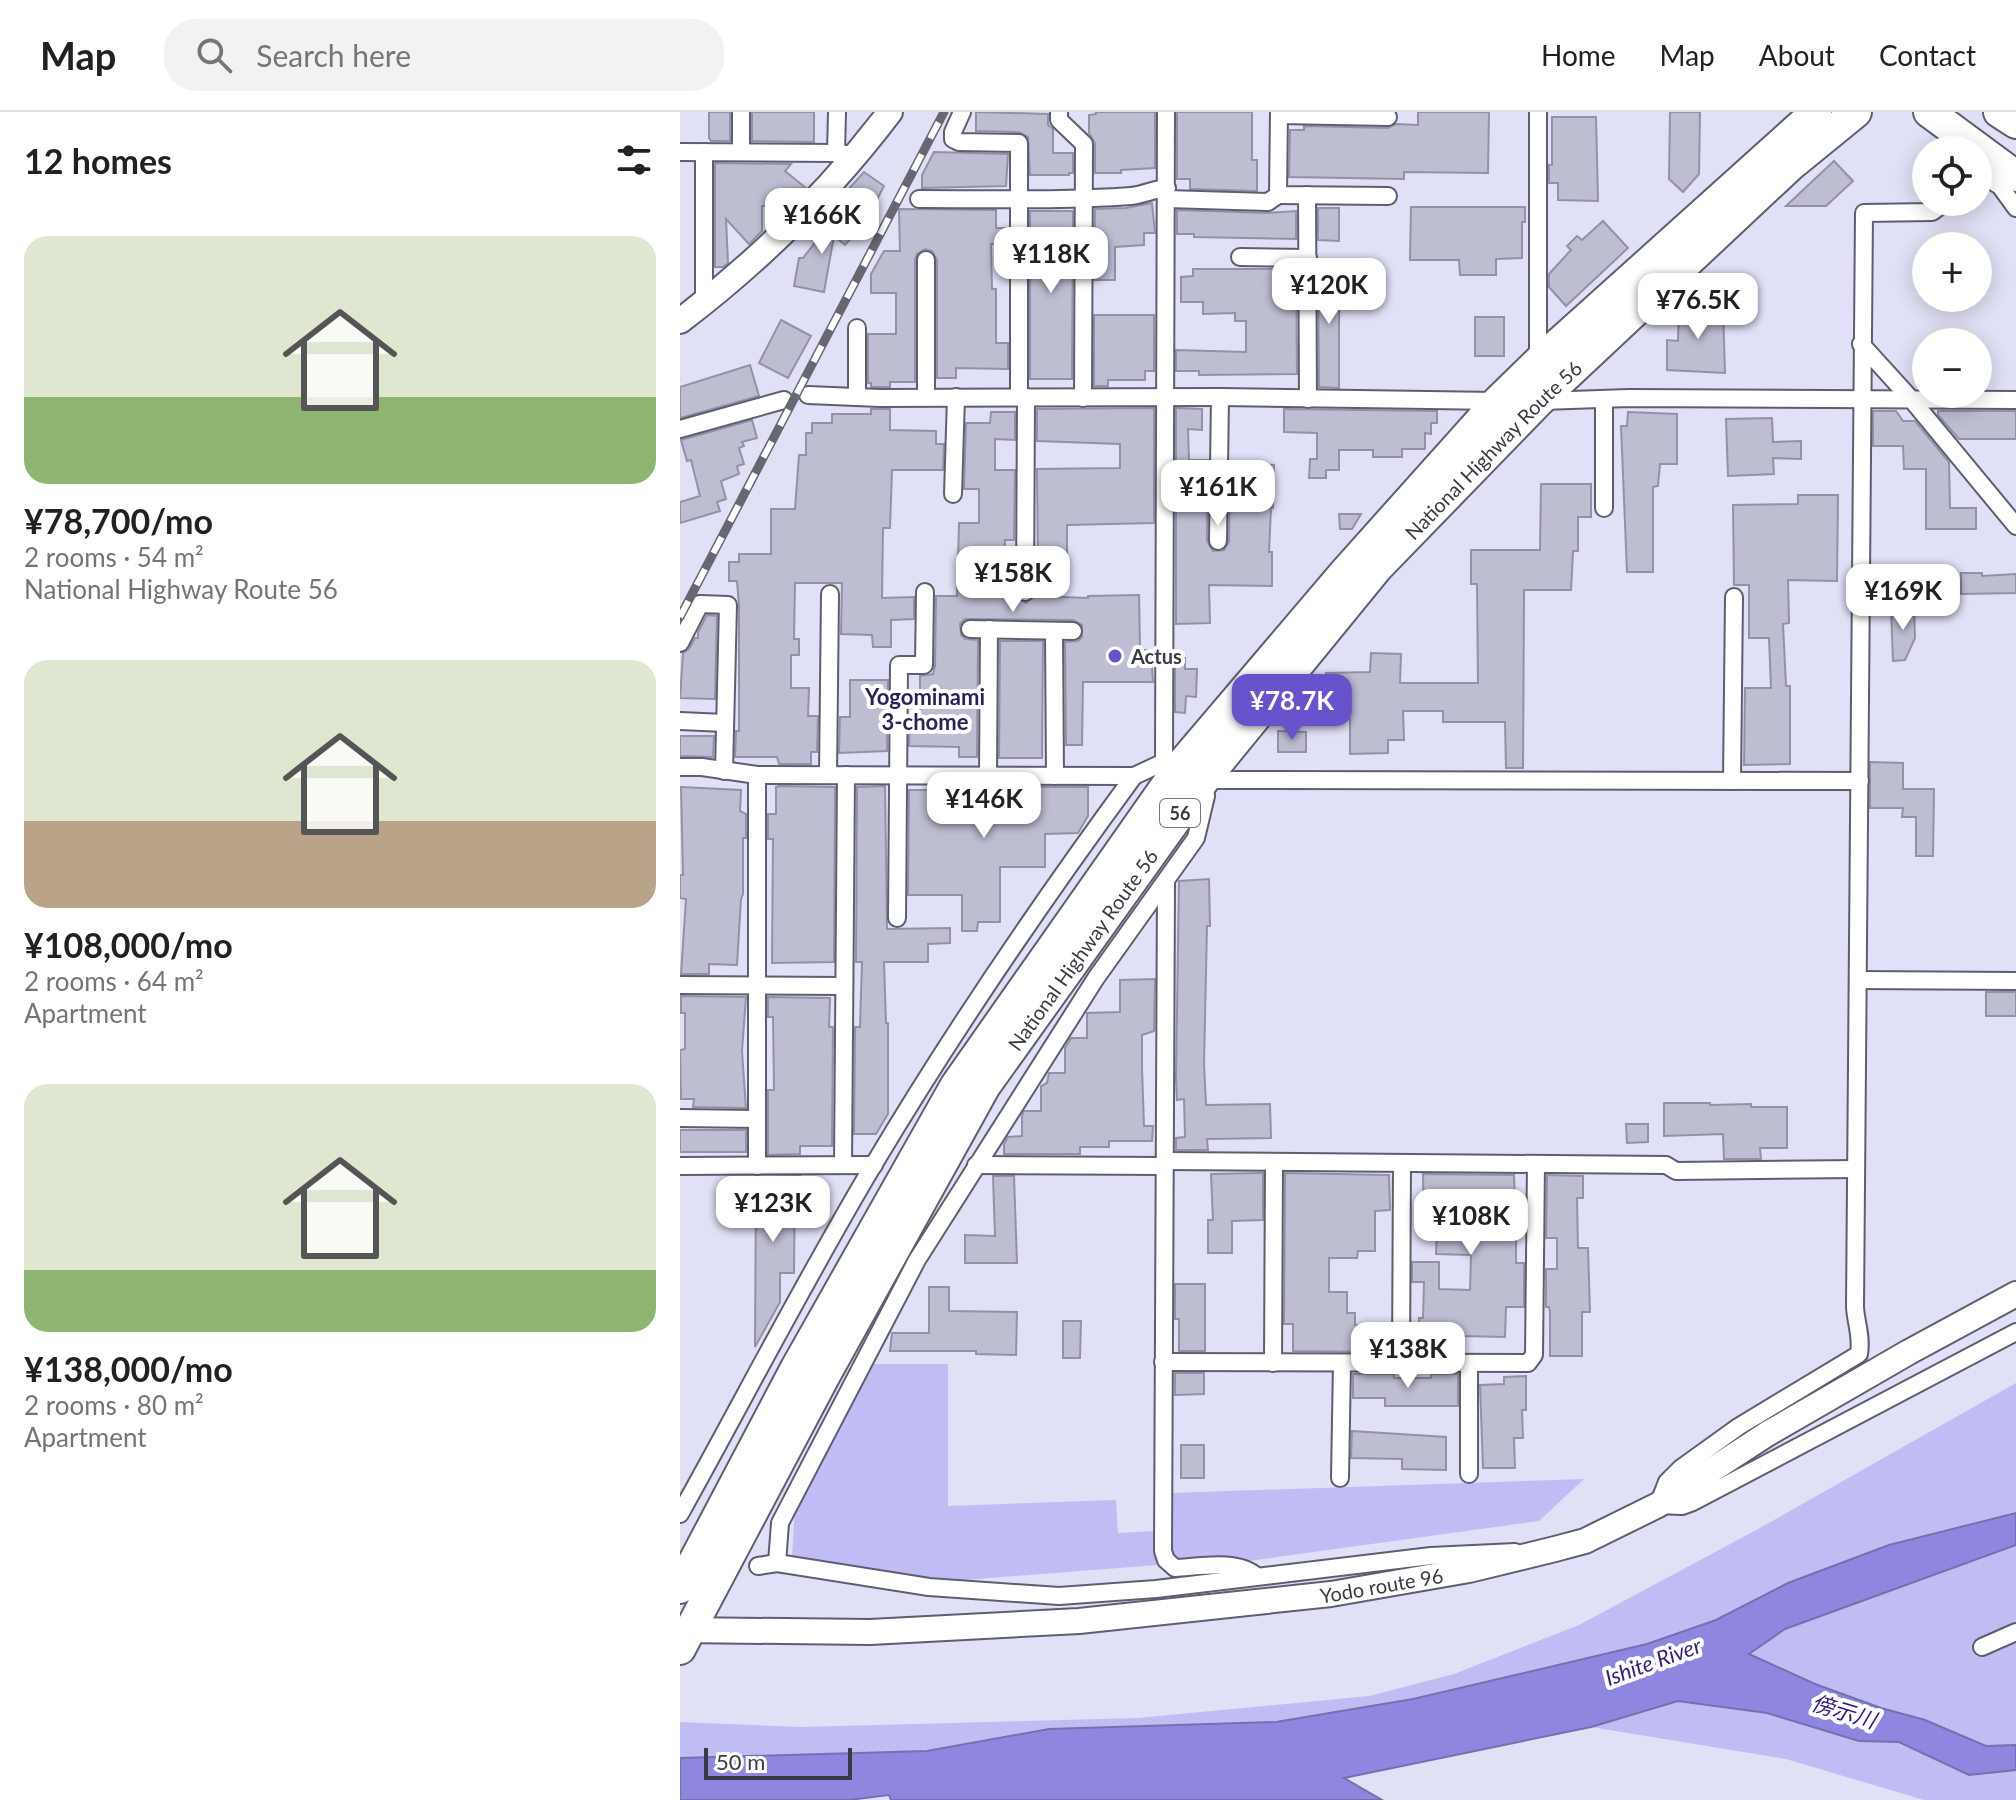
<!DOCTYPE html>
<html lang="en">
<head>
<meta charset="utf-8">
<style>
	:root { --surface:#fff; --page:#f2f2f2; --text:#202124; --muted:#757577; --line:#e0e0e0; --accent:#6953cd }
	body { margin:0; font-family:Lato,"Noto Sans JP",sans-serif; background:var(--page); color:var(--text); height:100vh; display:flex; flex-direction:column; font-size:30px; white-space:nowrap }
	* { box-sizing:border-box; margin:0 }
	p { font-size:26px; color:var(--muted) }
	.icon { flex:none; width:44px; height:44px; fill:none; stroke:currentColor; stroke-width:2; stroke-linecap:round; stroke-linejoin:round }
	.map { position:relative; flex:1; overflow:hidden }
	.details { display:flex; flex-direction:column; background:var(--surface); width:680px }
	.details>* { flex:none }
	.tools { position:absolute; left:1232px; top:24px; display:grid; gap:16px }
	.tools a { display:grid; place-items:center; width:80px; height:80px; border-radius:50%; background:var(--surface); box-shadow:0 4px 20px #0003; font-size:40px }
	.scale { position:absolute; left:24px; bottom:20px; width:148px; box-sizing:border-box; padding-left:8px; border:4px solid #3a3a42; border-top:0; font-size:22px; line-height:28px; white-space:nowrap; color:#3a3a42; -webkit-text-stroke:6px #fff; paint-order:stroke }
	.price { position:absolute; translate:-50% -68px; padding:0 18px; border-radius:16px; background:#fff; color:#222; font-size:26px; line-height:52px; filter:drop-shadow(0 2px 4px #0008) }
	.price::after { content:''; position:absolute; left:50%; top:48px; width:24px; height:18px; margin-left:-12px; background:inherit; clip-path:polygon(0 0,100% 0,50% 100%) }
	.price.on { background:var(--accent); color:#fff }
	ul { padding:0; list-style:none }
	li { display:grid; align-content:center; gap:16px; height:424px; padding:0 24px }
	li span { display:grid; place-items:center; height:248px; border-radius:24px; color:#555 }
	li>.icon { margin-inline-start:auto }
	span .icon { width:144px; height:144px; fill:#fffc; stroke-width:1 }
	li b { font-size:34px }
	h2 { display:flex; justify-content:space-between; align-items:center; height:96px; padding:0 24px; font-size:34px }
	header { display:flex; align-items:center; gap:48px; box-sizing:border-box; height:112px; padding:0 40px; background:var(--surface); border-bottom:2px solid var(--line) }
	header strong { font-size:38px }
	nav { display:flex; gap:44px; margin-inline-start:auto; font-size:28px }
	.search { width:560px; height:72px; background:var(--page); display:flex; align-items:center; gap:20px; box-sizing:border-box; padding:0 28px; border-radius:32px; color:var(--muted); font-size:30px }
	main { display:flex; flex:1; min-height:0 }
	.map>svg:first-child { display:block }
	.green { fill:#c0bdf4 }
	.water { fill:#8f87df; stroke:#7670b0; stroke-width:2 }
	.building { fill:#bebed3; stroke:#9291a5; stroke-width:2 }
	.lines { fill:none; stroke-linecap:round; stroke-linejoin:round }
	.street-casing { stroke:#5f5e71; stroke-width:20 }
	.secondary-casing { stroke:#5f5e71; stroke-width:28 }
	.highway-casing { stroke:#5f5e71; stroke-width:34 }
	.street { stroke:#fff; stroke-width:16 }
	.secondary { stroke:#fff; stroke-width:24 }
	.highway { stroke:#fff; stroke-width:30 }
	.rail-casing { stroke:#676772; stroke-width:9 }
	.rail { stroke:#fff; stroke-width:6; stroke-dasharray:18; stroke-linecap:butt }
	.poi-dot { fill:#6953cd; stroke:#fff; stroke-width:3 }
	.labels { text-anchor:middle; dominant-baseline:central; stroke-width:8; stroke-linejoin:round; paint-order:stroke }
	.shield { fill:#fff; stroke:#75757b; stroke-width:2 }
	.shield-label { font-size:18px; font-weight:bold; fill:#3a3a42 }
	.street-label { font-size:20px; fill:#3a3a42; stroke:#fff }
	.poi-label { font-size:20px; font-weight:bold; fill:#3a3a42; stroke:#fff; text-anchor:start }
	.neighbourhood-label { font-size:22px; font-weight:bold; fill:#2a1f59; stroke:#fff }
	.water-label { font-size:22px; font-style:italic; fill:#361a81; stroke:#fff }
</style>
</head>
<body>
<header>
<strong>Map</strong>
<div class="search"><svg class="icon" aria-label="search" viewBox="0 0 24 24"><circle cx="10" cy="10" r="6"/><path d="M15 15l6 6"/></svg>Search here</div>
<nav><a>Home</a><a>Map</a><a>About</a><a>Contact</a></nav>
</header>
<main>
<section class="details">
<h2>12 homes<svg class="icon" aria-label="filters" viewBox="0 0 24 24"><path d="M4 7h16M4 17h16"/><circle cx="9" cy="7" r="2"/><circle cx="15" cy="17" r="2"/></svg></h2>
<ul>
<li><span style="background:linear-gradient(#dfe7d0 65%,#8fb573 0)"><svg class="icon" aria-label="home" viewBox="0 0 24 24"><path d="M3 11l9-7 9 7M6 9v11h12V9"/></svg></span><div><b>¥78,700/mo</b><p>2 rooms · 54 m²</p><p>National Highway Route 56</p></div></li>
<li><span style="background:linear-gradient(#dfe7d0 65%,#b9a48a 0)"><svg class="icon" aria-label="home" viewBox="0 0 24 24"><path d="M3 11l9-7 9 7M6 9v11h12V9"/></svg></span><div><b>¥108,000/mo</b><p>2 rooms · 64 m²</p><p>Apartment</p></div></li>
<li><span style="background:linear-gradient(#dfe7d0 75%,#8fb573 0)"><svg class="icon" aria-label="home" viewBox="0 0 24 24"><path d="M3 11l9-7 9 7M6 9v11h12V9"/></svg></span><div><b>¥138,000/mo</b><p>2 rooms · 80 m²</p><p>Apartment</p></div></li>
</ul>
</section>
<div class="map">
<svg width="1336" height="1688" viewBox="0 0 1336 1688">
	<rect width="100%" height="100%" fill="#e0e0f6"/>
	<!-- green -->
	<g class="green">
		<path d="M190,1252h78v142l168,-6 2,33 37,-2 2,34 -206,16 -159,-24 3,-50z"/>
		<path d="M1336,1271v130l-127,32 -101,38 -72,37 -69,24 -234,55 -137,23 -227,7 -122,22 -247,7v-36l121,5 337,-9 231,-22 85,-22 125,-49 181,-97z"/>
		<path d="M904,1367l-45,42 -290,40 -71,3 -6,-5 -4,-27 3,-39z"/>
		<path d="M1336,1433v200l-30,1 -61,-26 -44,-12 -66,-24 -66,-30 36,-25z"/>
		<path d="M998,1589l89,12 92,28 40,1 70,33 47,-5v30h-92l-138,-41 -195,-32z"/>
	</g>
	<!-- water -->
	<path class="water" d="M1336,1401v32l-231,84 -36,25 66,30 66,24 44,12 61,26 30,-1v25l-47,5 -70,-33 -40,-1 -92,-28 -89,-12 -87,26 -247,51 38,22h-491l-2,-5 -40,5h-169v-42l247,-7 122,-22 227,-7 137,-23 234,-55 69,-24 72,-37 101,-38z"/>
	<!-- building -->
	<g class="building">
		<path d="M29,0h21v29h-19l-2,-3z"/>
		<path d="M72,0h62v30l-62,-1z"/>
		<path d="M296,0l72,2v11l5,4v24h20v20h-4v2h-39l-2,-38 -9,-5 -43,-1z"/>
		<path d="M416,0h59v56l-34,2v3h-26v-30l-6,-10v-18l7,-1z"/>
		<path d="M497,0h75v48h5v31l-67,-2v-10h-13z"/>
		<path d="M738,0h71l-1,61 -84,-1v7l-115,-2 1,-47h14v-4l84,2 8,-4 22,1z"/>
		<path d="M990,0h30l-1,62 -16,18 -14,-13z"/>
		<path d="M872,5h44l2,84 -40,-1v-17h-9v-18h3z"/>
		<path d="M254,40l74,2 -2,32 -84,2v-13z"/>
		<path d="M1154,49l19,20 -27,25h-40z"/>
		<path d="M35,51l76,1 -6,7 21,17 -24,1v17h-20v25l-13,13 -23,-25 2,44 -5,4h-8z"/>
		<path d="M184,60l20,14 -12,23 -27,-16z"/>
		<path d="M472,91l3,30h-11v12l-29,2v33h-21l1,-71 31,-1z"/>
		<path d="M731,95h114v15h-3v36l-26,1v16h-36l-1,-15h-49z"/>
		<path d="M638,96h21v33l-21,-1z"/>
		<path d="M219,97l97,1v18h12v16h-17l1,45h4v54h12v26l-52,-1v10h-19v-118l-5,-9 -7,-2 -8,5 -2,6v122h-25v5h-19v-4h-3v-49h28v-41h-25v-19l13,-23h16z"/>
		<path d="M497,98l91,3 28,-2v28l-102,-2v-3h-17z"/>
		<path d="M350,99h43l-1,168h-42z"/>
		<path d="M157,103l20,17 -12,13 -11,-9 -10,56 -30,-6 5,-28h4z"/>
		<path d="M923,109l25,27 -62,58 -17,-19v-13l22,-24 -4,-4 10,-10 5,4z"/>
		<path d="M638,154h21v122l-20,-1z"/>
		<path d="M513,157h103l1,105 -98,1v-4h-23v-21l70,2v-31h-11v-8l-32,1v-12h-22v-25l12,-1z"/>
		<path d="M999,193l44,4 2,64 -58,-3v-30l11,1z"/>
		<path d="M414,203h60v56h-9v9h-37v6h-14z"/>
		<rect x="795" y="205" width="29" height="39"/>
		<path d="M101,208l30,16 -23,42 -29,-15z"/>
		<path d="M70,253l9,31 -79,22v-31z"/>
		<path d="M474,296v115l-87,2v42l-29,-1 -1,-97 83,-1v-24l-83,-3v-32z"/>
		<path d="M496,296l26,1v21l-14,-1 1,31h19l-1,81 6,10 11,-1 5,-8 1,-79 44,2 -1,43h-2l-2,44h3v34l-63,-1 1,38 -34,1z"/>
		<path d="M191,297h19v21l46,1v13h8l-1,26h-51l-2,58h-7l-1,70 32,-1v22l-23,1v27h-18l-1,-12 -31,-1 1,-51h-47l-1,56h5v16h-8v33h18l-1,28h10l-1,36h-6v12h-32l-2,-7h-42l1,-26h3v-126l-2,-24h-8v-19h10v-8h32v-45h24l4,-54h7v-22h6v-10h20v-9h39z"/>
		<path d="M604,297l153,2v12h-6v11l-6,-1v16h-23v8h-29v-7h-34v20h-13v8h-17l1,-19h7v-26l-33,-1z"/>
		<path d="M1193,299h23l7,10h12l34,41 1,46h26v21h-50v-60h-22l-1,-23h-30z"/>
		<path d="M1258,299h78v28h-57l-21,-24z"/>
		<path d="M311,300h24v28l-20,-1v31h20l-1,70h-9l-2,56h12l11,7 9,-7 53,2v-2l51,-1 1,55h11l2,32h-70l-1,63h-16l-1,-103 13,-1 4,-4v-12l-9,-5 -108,-1 -5,5 1,11 4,4 13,1 -1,117h-18v-10l-50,-1 1,-29 10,1v-42l13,-2 2,-8 1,-70h21l2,-73h20v-34h-15l2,-66h24z"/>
		<path d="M948,300l49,2v50h-17l-2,22 -5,1v85h-26l-6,-146h6z"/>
		<path d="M1092,306l1,24 28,-1v18l-28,-1 1,16 -46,2 -2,-57z"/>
		<path d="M72,308l5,18 -15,4 2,4 -5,2 5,16 -7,2 2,8 -18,7 5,18 -9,3 3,9 -40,12v-21l20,-6 -9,-36 -4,1 -6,-21z"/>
		<path d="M861,372h50v33h-13v34h-5l-2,39h-47l-1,178h-17l-1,-46h-62v-11h-40l1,29h-16v13l-38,1v-35h-8v-28l-16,-1v-17l44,-1 1,-19 30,1 -1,29h78l-1,-99h-6v-34h69z"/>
		<path d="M1118,383h40l-1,86 -49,-1 1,43 -6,1 3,62h4v78l-46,1 1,-77h26l-2,-50h-20v-53h-15l-1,-80 65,-1z"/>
		<path d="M659,402h22l-9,15h-12z"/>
		<path d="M1281,461h21v3l34,-2v19l-55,1z"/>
		<path d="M1234,495l1,31 -10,22 -12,1 -2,-53z"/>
		<path d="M27,503l10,1 -2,83 -35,-1 3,-45 6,-4 6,-11h3v-6z"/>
		<path d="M320,529h43l-1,117h-43z"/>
		<path d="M495,546h10v11h12l-1,28 -10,-1 -1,17 -10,-1z"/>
		<path d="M170,568h38l-1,71 -48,2 1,-36h10z"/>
		<path d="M598,619l28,1v20h-28z"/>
		<path d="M0,624h34l-1,21 -33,-1z"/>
		<path d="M1190,650l33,1v26h31l-1,67h-17v-39h-14l1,-9h-33z"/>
		<path d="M99,674l56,1 -1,175 -62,1 1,-124h-5v-25h8v-27z"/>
		<path d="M205,674l2,143 63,-1v15l-22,1v18h-44l2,61h2v91l-12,20h-22l1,-107h5l2,-65h-6l1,-175z"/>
		<path d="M1,675l60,3 -1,21 6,3v24h-3v56l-2,5 -4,66 -28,-1v10h-28l5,-75 -6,-1v-23h3z"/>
		<path d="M282,675h126v29l-10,17 -33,1v33h-45v55h-22l-1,9h-15v-36h-54l1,-105h53z"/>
		<path d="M529,767l1,47h-3l-3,137 2,42 64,-1 1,34 -64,1 1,11h-32v-12l9,-1 -1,-38 -7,1 -1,-22 3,-197z"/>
		<path d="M475,867l-1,52 -12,4v33l2,58h9l-1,15h-43v6h-29v7h-76v-10l4,-7 14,-1v-20l2,-5h17v-25l6,-3 2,-10h16v-25l6,-10h16v-25l33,-1v-32z"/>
		<rect x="1306" y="880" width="30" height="24"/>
		<path d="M1,884l65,1 -4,54 4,57 -53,-1 1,-8h-13l-1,-49 5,-1v-36h-4z"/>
		<path d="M88,885l62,1 -1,29h4l-1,119h-32v8l-32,1v-65h6l-1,-73h-5z"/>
		<path d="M984,991h46v2l41,-1v3h36v41h-27l1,11h-37l-1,-25 -59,2z"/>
		<path d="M946,1012h22v18l-21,1z"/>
		<rect x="0" y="1018" width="66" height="22"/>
		<path d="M579,1061h4v47l-31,1v32h-24v-33h5l-2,-46z"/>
		<path d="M605,1061l104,2 1,35 -15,1v40h-17l-1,7h-28v34h18v21h8v12l20,1 -1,26 -81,-1v-27h-9z"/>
		<path d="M743,1062l91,1 1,24h10l-1,16 -8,-1v49h8v44h-18l-1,30 -42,-1 -1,7 -3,-1 -1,10h-27v-10h-12v-24h4l1,-36h-12v-20h27v27l31,1 1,-35 -35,-1 1,-25 -13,-1z"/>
		<path d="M867,1063l36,1v22h-6l1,50h10l2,64h-8v44h-32v-44l-1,-5h-3v-38h11v-31h-11z"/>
		<path d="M120,1064v7h-5l-1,90h-14v29l-25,45 1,-160h6v-10z"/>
		<path d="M313,1064h21l3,87h-52v-28l30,1z"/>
		<path d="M495,1172h30v67h-26v-32h-4z"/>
		<path d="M249,1175h20v24l68,1 -1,43 -40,-1v-3h-86l2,-18h37z"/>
		<path d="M383,1209h18l-1,37h-17z"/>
		<path d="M495,1261h29v21l-29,1z"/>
		<path d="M673,1262h41v4h37v-4h27v32h-73v-8h-32z"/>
		<path d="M846,1264v34h-4l1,28h-9l1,30h-32l-3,-83 24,-1v-7z"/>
		<path d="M672,1319l94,6v33l-44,-1v-10l-51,-1z"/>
		<rect x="501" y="1333" width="23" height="33"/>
	</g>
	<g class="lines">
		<defs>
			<g id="street">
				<path d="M282,0l-9,20v7l6,3 60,1v254"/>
				<path d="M379,0v8l25,24 -1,254"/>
				<path d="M599,0l-1,83 110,1"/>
				<path d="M858,0v250"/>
				<path d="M599,3l109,2"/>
				<path d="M0,40l156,1 10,1 8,6"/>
				<path d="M61,40v-40"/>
				<path d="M156,41l1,-41"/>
				<path d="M1298,61l22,13 16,22"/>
				<path d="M627,83l1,204"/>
				<path d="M239,87c71,0 142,2 212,-3 12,-1 23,-7 36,-8"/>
				<path d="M487,87l101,3 10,-7"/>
				<path d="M1266,90l-14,10 -68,1 -9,1094c1,17 7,29 4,47l-121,73 -57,41 -14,14 -9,23 24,1 11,-4 323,-170"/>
				<path d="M560,145l68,1"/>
				<path d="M246,148v137"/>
				<path d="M24,189v-149"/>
				<path d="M1181,232l50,55 105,127"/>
				<path d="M128,283l72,3 340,-1 278,4"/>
				<path d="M177,285v-69"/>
				<path d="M862,289l87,-3 387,2"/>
				<path d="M0,317l104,-29"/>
				<path d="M273,382l3,-97"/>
				<path d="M924,396v-108"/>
				<path d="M538,429l2,-144"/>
				<path d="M345,480l1,-195"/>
				<path d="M290,517l103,2"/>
				<path d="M374,519l1,145"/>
				<path d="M0,531l20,-39 28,1 -4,166"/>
				<path d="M0,609l45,2"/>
				<path d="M484,650l2,-650"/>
				<path d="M0,655h22l55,8 377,1"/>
				<path d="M77,663v391"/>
				<path d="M148,663l2,-181"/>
				<path d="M308,663l1,-146"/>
				<path d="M1052,669l2,-184"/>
				<path d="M486,771l-3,668 3,9 9,8c23,-1 63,-9 81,8"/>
				<path d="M217,806l2,-253h25l1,-73"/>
				<path d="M1178,868l158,1"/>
				<path d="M0,873l164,1"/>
				<path d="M0,1006l77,1"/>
				<path d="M485,1049l501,4 10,6 180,-2"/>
				<path d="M163,1053l3,-390"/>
				<path d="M296,1053l189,1"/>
				<path d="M0,1054l194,-1"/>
				<path d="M483,1250l365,1 6,-8 2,-191"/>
				<path d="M593,1251l1,-201"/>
				<path d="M721,1251l1,-200"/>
				<path d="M789,1251v111"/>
				<path d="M660,1366l2,-115"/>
				<path d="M0,1402c65,-117 126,-236 194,-350 80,-134 168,-263 260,-388l30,-14 16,4"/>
				<path d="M97,1451l3,-40 137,-263 179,-282 100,-140 10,-42 -2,-16 656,1"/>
				<path d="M78,1454l19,-3 152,24 130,9 97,-7 275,-33 84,-4"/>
				<path d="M1302,1535l34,-15"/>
			</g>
			<g id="secondary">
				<path d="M0,209c79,-60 150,-130 210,-209"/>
				<path id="s1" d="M0,1518l190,2 209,-11 252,-27 138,-24 86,-21 30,-8 73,-36 109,-71 142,-82 107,-58"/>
			</g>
			<g id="highway">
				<path d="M1249,0l87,64"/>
				<path d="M1319,0l17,11"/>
				<path d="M0,1476l116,-220 160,-283 224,-319 165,-194 153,-171 40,-39 278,-250"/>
				<path id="s2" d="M0,1537l145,-274 160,-289 219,-306 173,-212 162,-167 252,-236 65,-53"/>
			</g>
		</defs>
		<!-- street casing -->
		<use href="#street" class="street-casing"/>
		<!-- secondary casing -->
		<use href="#secondary" class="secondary-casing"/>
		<!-- highway casing -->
		<use href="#highway" class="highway-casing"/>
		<!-- street -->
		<use href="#street" class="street"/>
		<!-- secondary -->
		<use href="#secondary" class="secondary"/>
		<!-- highway -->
		<use href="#highway" class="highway"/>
		<defs>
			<path id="rail" d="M0,505l264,-505"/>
		</defs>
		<!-- rail casing -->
		<use href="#rail" class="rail-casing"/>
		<!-- rail -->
		<use href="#rail" class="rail"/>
	</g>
	<!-- markers -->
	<circle class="poi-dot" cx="435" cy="544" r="8"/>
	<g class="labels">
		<!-- shield labels -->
		<rect class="shield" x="480" y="687" width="40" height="28" rx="6"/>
		<g class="shield-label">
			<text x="500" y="701">56</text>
		</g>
		<!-- street labels -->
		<g class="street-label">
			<text stroke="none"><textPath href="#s2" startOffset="1456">National Highway Route 56</textPath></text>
			<text stroke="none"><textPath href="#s2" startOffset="808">National Highway Route 56</textPath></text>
			<text stroke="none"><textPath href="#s1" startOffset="704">Yodo route 96</textPath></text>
		</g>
		<!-- poi labels -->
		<g class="poi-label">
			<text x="451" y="544">Actus</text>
		</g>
		<!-- neighbourhood labels -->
		<g class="neighbourhood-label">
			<text x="245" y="584">Yogominami<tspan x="245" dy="25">3-chome</tspan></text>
		</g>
		<!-- water labels -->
		<g class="water-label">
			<text transform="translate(973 1549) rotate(-20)">Ishite River</text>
			<text transform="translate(1164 1599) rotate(17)">傍示川</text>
		</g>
	</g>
</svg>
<div class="tools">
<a><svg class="icon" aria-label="locate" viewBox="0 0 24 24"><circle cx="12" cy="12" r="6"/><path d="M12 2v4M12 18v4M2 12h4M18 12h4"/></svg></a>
<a>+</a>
<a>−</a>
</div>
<div class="scale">50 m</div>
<b class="price" style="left:142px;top:144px">¥166K</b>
<b class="price" style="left:371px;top:183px">¥118K</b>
<b class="price" style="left:649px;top:214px">¥120K</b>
<b class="price" style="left:1018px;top:229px">¥76.5K</b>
<b class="price" style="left:538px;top:416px">¥161K</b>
<b class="price" style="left:333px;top:502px">¥158K</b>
<b class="price" style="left:1223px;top:520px">¥169K</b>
<b class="price on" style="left:612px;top:630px">¥78.7K</b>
<b class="price" style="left:304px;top:728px">¥146K</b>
<b class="price" style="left:93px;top:1132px">¥123K</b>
<b class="price" style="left:791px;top:1145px">¥108K</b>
<b class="price" style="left:728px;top:1278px">¥138K</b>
</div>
</main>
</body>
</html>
